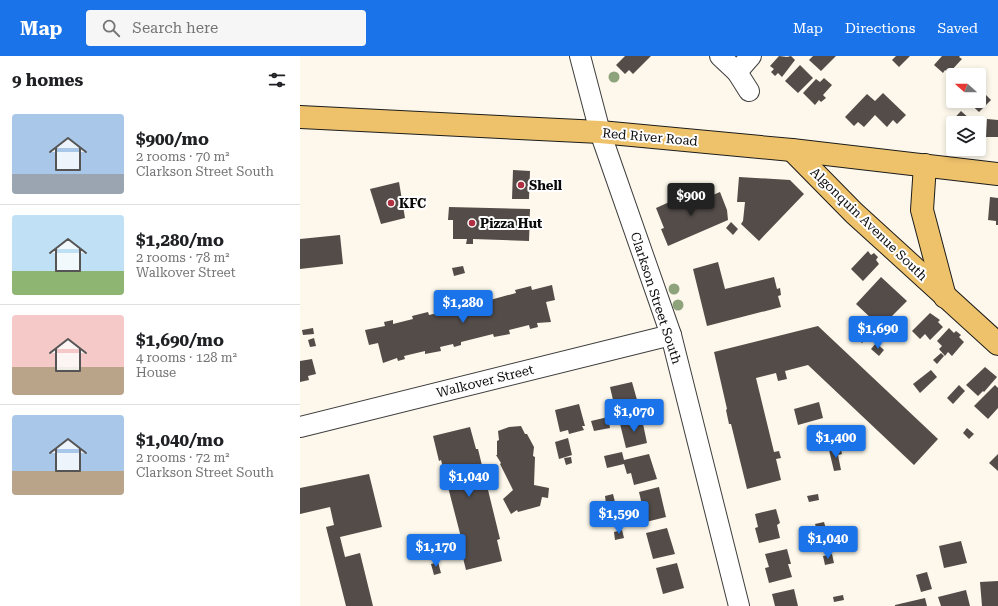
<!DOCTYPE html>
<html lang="en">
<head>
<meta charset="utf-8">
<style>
	:root { --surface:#fff; --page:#f6f6f6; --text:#202124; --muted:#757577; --line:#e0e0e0; --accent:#1a73e8 }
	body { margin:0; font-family:"Roboto Serif",serif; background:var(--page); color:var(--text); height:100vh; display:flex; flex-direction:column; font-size:15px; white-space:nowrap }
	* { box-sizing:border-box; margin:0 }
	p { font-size:13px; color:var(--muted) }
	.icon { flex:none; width:22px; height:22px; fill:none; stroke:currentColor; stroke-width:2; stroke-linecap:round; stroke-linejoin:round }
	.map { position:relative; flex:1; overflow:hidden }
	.details { display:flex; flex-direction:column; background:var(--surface); width:300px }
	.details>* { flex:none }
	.needle { width:26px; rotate:291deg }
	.buttons { position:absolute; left:646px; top:12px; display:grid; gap:8px }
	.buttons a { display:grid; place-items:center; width:40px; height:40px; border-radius:4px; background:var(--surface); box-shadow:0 2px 6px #0003; font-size:20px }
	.price { position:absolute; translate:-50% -34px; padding:0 9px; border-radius:4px; background:var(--accent); color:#fff; font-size:13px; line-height:26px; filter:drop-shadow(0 1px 2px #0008) }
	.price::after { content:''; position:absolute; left:50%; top:24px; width:12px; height:9px; margin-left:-6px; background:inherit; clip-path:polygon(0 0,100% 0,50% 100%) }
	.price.active { background:#222; color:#fff }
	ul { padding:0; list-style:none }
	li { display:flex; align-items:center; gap:12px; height:100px; padding:0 12px }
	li+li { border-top:1px solid var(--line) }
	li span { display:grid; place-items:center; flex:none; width:112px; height:80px; border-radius:4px; color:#555 }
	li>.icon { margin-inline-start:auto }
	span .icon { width:48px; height:48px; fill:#fffc; stroke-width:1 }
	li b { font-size:17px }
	h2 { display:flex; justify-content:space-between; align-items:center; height:48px; padding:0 12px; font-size:17px }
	header { display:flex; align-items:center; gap:24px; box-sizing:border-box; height:56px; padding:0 20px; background:var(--accent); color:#fff }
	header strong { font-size:19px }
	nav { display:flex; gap:22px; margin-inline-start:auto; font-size:14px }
	.search { width:280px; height:36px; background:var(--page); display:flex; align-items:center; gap:10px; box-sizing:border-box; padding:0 14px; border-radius:4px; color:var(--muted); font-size:15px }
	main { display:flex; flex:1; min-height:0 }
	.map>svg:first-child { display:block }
	.building { fill:#534c49 }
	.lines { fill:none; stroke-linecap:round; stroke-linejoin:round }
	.minor-casing { stroke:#3e3e3e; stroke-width:22 }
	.major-casing { stroke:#1c1c1c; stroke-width:24 }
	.minor { stroke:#fff; stroke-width:20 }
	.major { stroke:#eec26b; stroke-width:22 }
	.tree { fill:#8ea37c }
	.poi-dot { fill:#b02f41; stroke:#fff; stroke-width:1.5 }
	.labels { text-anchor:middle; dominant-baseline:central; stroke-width:4; stroke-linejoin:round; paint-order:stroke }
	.street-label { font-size:13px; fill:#0b0b0b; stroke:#fff }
	.poi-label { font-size:13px; font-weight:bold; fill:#0b0b0b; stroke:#fff; text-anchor:start }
</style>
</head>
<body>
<header>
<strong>Map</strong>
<div class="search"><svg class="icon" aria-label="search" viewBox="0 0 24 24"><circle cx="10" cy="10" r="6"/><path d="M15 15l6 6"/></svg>Search here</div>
<nav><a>Map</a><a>Directions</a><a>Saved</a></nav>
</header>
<main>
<section class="details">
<h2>9 homes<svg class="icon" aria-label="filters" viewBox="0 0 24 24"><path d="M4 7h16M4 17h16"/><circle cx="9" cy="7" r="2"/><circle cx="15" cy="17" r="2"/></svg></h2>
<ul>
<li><span style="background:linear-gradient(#a9c7e8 75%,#9aa5b1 0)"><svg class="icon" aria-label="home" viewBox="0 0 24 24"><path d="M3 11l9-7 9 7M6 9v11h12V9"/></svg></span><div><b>$900/mo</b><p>2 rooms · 70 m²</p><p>Clarkson Street South</p></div></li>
<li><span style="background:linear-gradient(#bfe0f5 70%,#8fb573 0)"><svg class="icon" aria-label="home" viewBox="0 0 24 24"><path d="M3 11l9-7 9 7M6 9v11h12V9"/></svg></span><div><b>$1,280/mo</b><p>2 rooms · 78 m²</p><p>Walkover Street</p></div></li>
<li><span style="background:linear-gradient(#f6c9c9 65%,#b9a48a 0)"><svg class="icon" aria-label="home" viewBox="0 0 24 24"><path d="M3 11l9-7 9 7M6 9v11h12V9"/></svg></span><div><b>$1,690/mo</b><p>4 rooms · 128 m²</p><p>House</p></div></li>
<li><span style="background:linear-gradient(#a9c7e8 70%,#b9a48a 0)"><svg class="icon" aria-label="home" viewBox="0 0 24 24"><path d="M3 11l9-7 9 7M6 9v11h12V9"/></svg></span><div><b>$1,040/mo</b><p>2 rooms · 72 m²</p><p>Clarkson Street South</p></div></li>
</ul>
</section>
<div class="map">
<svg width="698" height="550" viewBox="0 0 698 550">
	<rect width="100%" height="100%" fill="#fdf8eb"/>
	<!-- building -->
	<g class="building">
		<path d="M325,0h26l-18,18 -4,-4 -4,4 -9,-9z"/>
		<path d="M479,0l8,1 4,-1 4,4 -13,17 -4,-4 -3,3 -4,-4 3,-3 -4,-3z"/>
		<path d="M513,0h23l-15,15 -12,-11z"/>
		<path d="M596,0h14l-11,11 -7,-7z"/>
		<path d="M642,0h18l-1,1 3,2 -13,14 -4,-3 -2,3 -9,-8z"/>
		<path d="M500,9l13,13 -15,15 -13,-12z"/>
		<path d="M524,22l8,7 -9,10 3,3 -5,4 -2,-2 -4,5 -12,-12 13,-14 4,3z"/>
		<path d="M679,27l6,6 -2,3 8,8 -12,12 -12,-11h12z"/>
		<path d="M583,37l23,22 -9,9 -4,-4 -6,7 -12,-12 -11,12 -6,-5 -4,4 -9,-9 22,-23 8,7z"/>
		<path d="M661,55l10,9 -2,3h-16v6l-5,-4z"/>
		<path d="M687,63l11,1v17h-12z"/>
		<path d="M213,114l17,1 -1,28h-17z"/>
		<path d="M439,121l51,3 14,14 -45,47 -18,-17 2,-3 2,-19h-8z"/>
		<path d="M99,126l6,36 -24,6 -11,-35z"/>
		<path d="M420,136l7,18 1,10 -60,26 -7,-17 3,-1 -8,-20 29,-13 4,10z"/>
		<path d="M690,141l8,1v27h-2v-4l-8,-1z"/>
		<path d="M149,151l81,2 -1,32 -56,-2v5h-7l1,-5h-14v-19h-5z"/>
		<path d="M431,166l7,7 -5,6 -7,-7z"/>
		<path d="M40,179l3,29 -43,5v-30z"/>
		<path d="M568,195l3,4 3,-2 4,4 -2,3 3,4 -16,17 -12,-12z"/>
		<path d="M418,206l7,27 49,-12 3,12 3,-1 1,7 -3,1 3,11 -74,19 -14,-57z"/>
		<path d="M163,210l2,7 -11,3 -2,-8z"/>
		<path d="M581,221l26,24 -30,30 -8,-7 4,-4 -17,-16z"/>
		<path d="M252,229l3,15 -9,2 5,20 -14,1 1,4 -8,2 -1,-4 -20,5 1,4 -16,3 -1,-3 -32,8v3l-7,2 -1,-3 -13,3 1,4 -16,3v-3l-21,5 1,3 -7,2 -1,-3 -14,5 -5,-20 -9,2 -4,-15 20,-4 -1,-4 9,-2v4l20,-5 -1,-3 16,-4 1,3 45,-11v-4l16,-4v4l26,-7 -1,-3 16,-4 1,4z"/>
		<path d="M630,257l10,7 -2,2 5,5 -13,13 -5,-6 -5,5 -8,-8z"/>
		<path d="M518,270l120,113 -24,26 -106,-100 -23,6 2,8 -9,2 -2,-8 -20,5 18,74 5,-1 2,7 -5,1 5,21 -34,9 -16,-65h-2l-3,-14 1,-1 -13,-57z"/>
		<path d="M13,272l1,6 -11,1 -1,-5z"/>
		<path d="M649,272l5,5 2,-2 5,4 -2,2 5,5 -12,14 -4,-4 -3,4 -6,-7 3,-3 -5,-5z"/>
		<path d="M563,277l5,5 -6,5 -5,-4z"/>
		<path d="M14,282l2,8 -6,1 -2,-7z"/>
		<path d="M576,287l8,7 -5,6 -8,-7z"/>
		<path d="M641,297l3,3 -7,8 -4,-4z"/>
		<path d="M12,303l4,15 -8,2 1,4 -9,2v-21z"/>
		<path d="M685,311l12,10 -13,15 -1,-1 -5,5 -12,-11z"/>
		<path d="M631,314l6,7 -17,16 -7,-9z"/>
		<path d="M332,326l7,25 -23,6 -6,-26z"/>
		<path d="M659,329l6,6 -12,13 -6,-6z"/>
		<path d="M695,329l3,3v20l-10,11 -14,-13z"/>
		<path d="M519,346l4,16 -25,7 -4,-16z"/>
		<path d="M279,348l6,22h-3l2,4 -15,4 -1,-4 -8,2 -5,-22z"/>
		<path d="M308,361l2,11 -16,3 -3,-10z"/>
		<path d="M342,363l5,24 -21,5 -6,-24z"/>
		<path d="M221,370l4,8h2l7,13 -1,9 2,1 -1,28 15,3 -1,10 -6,-1 -2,9 -22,6 -1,-2 -6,4 -8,-15 10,-9 -13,-26 1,-1 -5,-8h1v-14l2,-1 -1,-9 11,-4z"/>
		<path d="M170,371l6,22h2l22,90 -3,1 5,21 -36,9 -6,-24 3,-1 -22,-85 -2,1 -6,-25z"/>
		<path d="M667,372l7,6 -5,5 -6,-6z"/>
		<path d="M268,382l4,17 -13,4 -4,-17z"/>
		<path d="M537,392v2h4l1,4 -4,1 3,15 -7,1 -5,-21z"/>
		<path d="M322,396l2,8 25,-6 8,25 -23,6 -3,-12 -4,1 -3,-10 -17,4 -3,-12z"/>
		<path d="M698,398v17l-9,-8z"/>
		<path d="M271,401l1,6 -6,2 -2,-7z"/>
		<path d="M69,418l13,53 -42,10 5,20 15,-4 13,53h-27l-20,-79 8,-2 -4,-18 -30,7v-26z"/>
		<path d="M359,431l7,30 -20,5 -7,-30z"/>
		<path d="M313,438l2,8 -9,2 -1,-8z"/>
		<path d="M518,438l1,6 -10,2 -2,-6z"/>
		<path d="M476,453l4,14 -3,2 3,13 -21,5 -4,-15 3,-1 -3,-13z"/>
		<path d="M524,466l2,7 -9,2 -2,-7z"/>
		<path d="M367,472l8,26 -22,5 -7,-26z"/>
		<path d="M322,474l2,8 -9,2 -1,-8z"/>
		<path d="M528,477l1,7 -6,2 -1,-7z"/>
		<path d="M661,485l6,22 -23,5 -5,-22z"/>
		<path d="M487,493l4,15h-3l4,13 -23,6 -4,-15 4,-1 -4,-13z"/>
		<path d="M532,498l2,9 -9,2 -2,-9z"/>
		<path d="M138,506l3,11 -7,2 -3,-11z"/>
		<path d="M377,507l7,25 -21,6 -7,-26z"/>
		<path d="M627,516l5,17 -11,3 -5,-17z"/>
		<path d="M698,525v25h-16l-2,-24z"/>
		<path d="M494,533l4,17h-23l-3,-12z"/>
		<path d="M666,534l4,16h-29l-3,-9z"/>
		<path d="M543,539l1,5 -10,2 -1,-5z"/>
		<path d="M625,542l2,8h-32v-1z"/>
	</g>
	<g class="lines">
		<defs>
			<g id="minor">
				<path d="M280,0l20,76 71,203 68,271"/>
				<path d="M420,0l17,16 12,19"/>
				<path d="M437,16l14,-16"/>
				<path d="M0,371l371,-92"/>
			</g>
			<g id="major">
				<path d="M0,61l300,15 192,18 206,24"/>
				<path d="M492,94l62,63 144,131"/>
				<path d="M625,109l-3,45 23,87"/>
			</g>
		</defs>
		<!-- minor casing -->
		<use href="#minor" class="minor-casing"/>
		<!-- major casing -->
		<use href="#major" class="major-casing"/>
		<!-- minor -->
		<use href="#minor" class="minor"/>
		<!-- major -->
		<use href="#major" class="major"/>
	</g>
	<!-- trees -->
	<g class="tree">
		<circle cx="314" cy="21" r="5.5"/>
		<circle cx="374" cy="233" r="5.5"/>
		<circle cx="378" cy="249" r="5.5"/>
	</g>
	<!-- markers -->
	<g class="poi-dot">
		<circle cx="221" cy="129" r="4"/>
		<circle cx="91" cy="147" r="4"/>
		<circle cx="172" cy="167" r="4"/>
	</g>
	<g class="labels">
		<!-- street labels -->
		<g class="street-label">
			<text transform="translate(350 81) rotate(5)">Red River Road</text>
			<text transform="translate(569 168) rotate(44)">Algonquin Avenue South</text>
			<text transform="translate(356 242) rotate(72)">Clarkson Street South</text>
			<text transform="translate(185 325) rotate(-14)">Walkover Street</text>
		</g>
		<!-- poi labels -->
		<g class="poi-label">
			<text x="229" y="129">Shell</text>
			<text x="99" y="147">KFC</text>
			<text x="180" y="167">Pizza Hut</text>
		</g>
	</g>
</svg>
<div class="buttons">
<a><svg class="needle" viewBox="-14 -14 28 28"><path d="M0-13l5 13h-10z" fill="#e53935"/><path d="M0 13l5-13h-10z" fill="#757577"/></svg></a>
<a><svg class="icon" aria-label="layers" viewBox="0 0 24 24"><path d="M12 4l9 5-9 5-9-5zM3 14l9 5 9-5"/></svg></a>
</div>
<b class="price active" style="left:391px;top:161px">$900</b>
<b class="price" style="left:163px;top:268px">$1,280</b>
<b class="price" style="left:578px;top:294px">$1,690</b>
<b class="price" style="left:334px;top:377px">$1,070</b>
<b class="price" style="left:536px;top:403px">$1,400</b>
<b class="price" style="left:169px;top:442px">$1,040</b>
<b class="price" style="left:319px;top:479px">$1,590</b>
<b class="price" style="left:528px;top:504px">$1,040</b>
<b class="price" style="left:136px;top:512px">$1,170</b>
</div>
</main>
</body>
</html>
